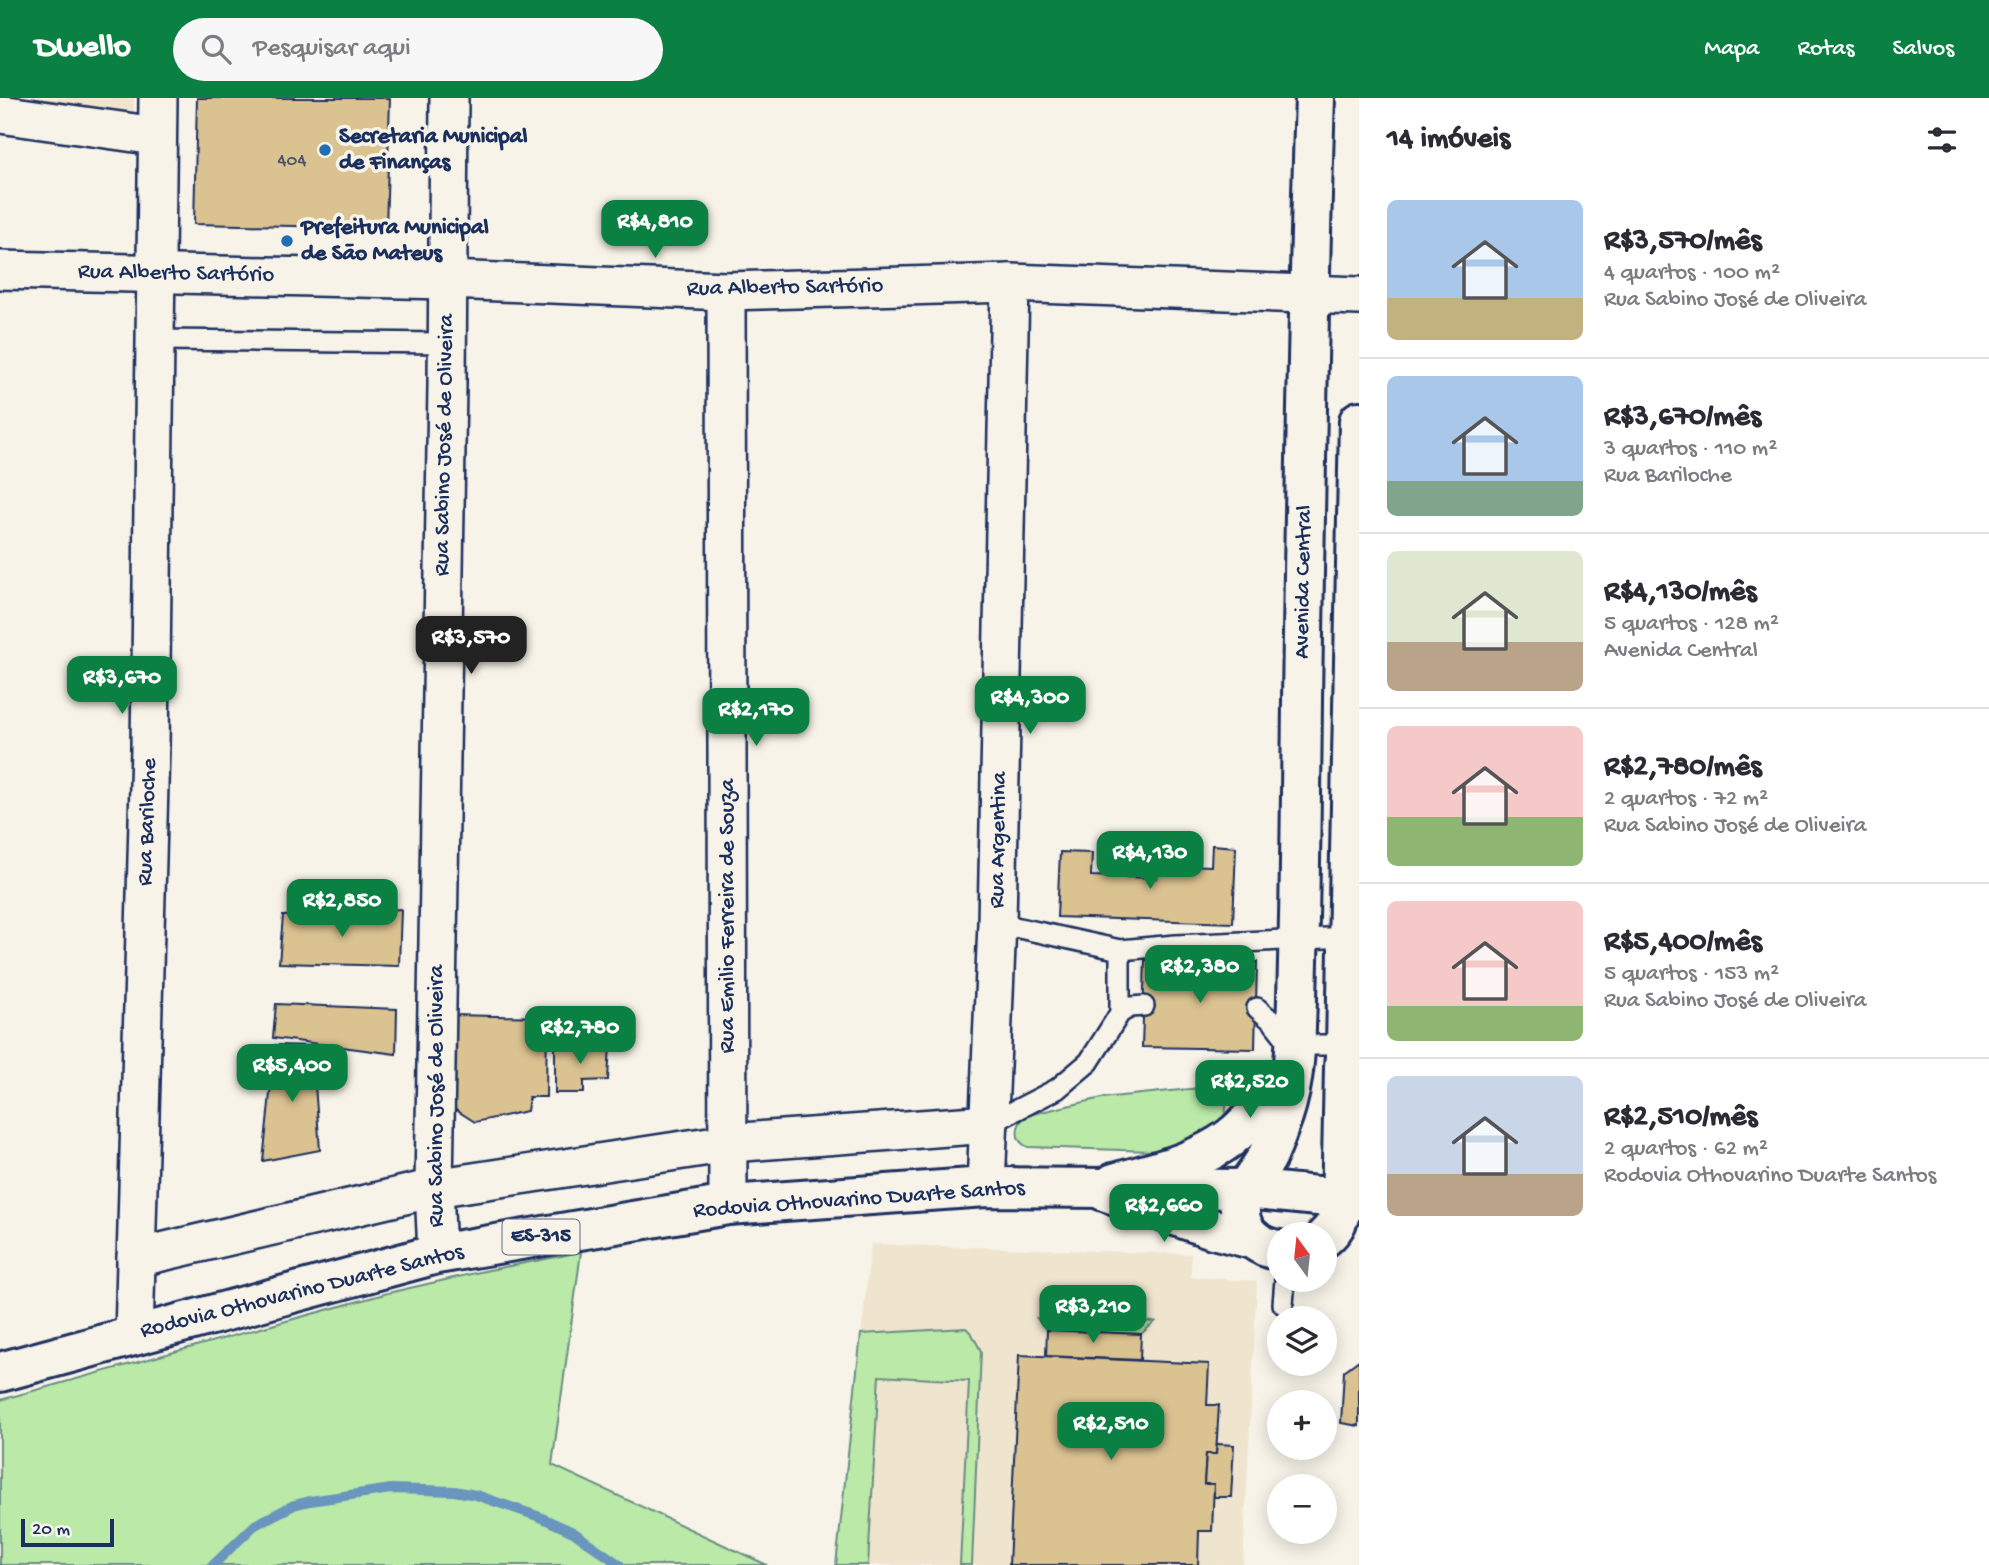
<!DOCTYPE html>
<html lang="pt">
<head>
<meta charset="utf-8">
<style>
	:root { --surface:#fff; --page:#f7f7f7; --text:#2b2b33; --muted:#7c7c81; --line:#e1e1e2; --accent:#0b8043 }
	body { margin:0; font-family:"Gochi Hand",sans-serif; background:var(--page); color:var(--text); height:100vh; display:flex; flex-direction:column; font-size:26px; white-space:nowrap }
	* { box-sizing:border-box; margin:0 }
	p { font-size:23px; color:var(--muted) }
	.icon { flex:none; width:38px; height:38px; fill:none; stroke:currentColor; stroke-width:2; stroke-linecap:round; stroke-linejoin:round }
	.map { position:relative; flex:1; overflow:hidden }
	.drawer { display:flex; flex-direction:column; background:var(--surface); width:630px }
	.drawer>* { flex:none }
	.needle { width:46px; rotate:345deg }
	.tools { position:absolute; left:1267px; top:1124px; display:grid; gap:14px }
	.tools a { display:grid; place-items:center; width:70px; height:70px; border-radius:50%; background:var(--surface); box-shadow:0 4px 18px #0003; font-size:35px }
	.scale { position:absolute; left:21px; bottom:18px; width:93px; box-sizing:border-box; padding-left:7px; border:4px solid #1b2f5e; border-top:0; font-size:19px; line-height:24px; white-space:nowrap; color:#1b2f5e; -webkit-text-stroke:5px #f7f3e8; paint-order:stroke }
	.price { position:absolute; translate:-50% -60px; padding:0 16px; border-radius:14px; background:var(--accent); color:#fff; font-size:23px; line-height:46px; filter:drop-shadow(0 2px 4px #0008) }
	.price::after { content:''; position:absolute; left:50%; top:42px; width:21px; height:16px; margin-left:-10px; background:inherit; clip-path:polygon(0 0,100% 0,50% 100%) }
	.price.on { background:#222; color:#fff }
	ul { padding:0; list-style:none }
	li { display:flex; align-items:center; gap:21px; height:175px; padding:0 28px }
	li+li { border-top:2px solid var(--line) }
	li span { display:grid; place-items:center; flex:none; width:196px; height:140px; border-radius:10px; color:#555 }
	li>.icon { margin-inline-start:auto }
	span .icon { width:84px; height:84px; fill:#fffc; stroke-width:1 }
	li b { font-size:30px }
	h2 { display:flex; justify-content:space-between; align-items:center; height:84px; padding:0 28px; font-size:30px }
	header { display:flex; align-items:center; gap:42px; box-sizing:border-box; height:98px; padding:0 35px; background:var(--accent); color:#fff }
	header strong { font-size:33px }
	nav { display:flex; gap:38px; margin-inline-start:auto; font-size:24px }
	.search { width:490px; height:63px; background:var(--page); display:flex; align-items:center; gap:18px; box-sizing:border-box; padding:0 24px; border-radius:38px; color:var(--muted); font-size:26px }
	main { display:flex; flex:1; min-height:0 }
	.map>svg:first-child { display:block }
	.built { fill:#efe4ce }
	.green { fill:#bae9a8; stroke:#6a8c83; stroke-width:2 }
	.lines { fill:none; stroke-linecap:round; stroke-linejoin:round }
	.stream { stroke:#6995be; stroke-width:10 }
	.building { fill:#dbc291; stroke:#1b2f5e; stroke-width:2 }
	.lane-casing { stroke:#1b2f5e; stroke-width:24 }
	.street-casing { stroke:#1b2f5e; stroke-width:42 }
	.secondary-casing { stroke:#1b2f5e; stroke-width:44 }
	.primary-casing { stroke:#1b2f5e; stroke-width:44 }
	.lane { stroke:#f7f3e8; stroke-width:19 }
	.street { stroke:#f7f3e8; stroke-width:37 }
	.secondary { stroke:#f7f3e8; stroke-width:38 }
	.primary { stroke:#f7f3e8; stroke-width:38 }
	.poi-dot { fill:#1f6fb2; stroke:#f7f3e8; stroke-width:2.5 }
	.labels { text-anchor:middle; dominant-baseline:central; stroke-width:7; stroke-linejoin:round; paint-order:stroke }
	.number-label { font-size:19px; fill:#4b546b }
	.shield { fill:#f7f3e8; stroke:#5d6a87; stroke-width:2 }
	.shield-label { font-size:21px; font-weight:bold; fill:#1b2f5e }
	.poi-label { font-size:23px; font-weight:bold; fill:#1b2f5e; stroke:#f7f3e8; text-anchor:start }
	.street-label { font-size:23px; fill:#1b2f5e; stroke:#f7f3e8 }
</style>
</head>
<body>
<header>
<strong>Dwello</strong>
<div class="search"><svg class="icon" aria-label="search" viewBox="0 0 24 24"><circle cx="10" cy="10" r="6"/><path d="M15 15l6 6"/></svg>Pesquisar aqui</div>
<nav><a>Mapa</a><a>Rotas</a><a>Salvos</a></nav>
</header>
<main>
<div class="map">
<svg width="1359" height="1467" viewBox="0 0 1359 1467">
	<rect width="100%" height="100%" fill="#f7f3e8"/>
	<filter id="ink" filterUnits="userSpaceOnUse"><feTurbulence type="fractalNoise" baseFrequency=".0143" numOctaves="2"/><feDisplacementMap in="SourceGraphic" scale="14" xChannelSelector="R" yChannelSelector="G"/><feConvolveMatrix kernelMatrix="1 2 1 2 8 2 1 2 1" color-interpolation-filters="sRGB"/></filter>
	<g filter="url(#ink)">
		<!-- built -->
		<g class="built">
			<path d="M10,0h124l-1,22z"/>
			<path d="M871,1146l320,10v23l66,4 -14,284h-407z"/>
		</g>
		<!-- green -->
		<g class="green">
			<path d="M1200,990c5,0 12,0 17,2 5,1 5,3 7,7 9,19 -12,35 -27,42 -14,6 -29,10 -44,12l-125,-4c-15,-6 -13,-24 0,-32l74,-17z"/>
			<path d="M581,1154l-29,213 215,100h-767v-165l388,-107 96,-22z"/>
			<path d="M1037,1220l118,4 -14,12 -94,-4z"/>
			<path d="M966,1230l6,6 9,17 -9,214h-12l9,-184 -90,-5 -11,189h-32l25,-231z"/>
		</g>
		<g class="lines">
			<!-- stream -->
			<path class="stream" d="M213,1467l42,-40 39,-20 16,-4 81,-12 63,2 22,4 64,22 33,15 47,33"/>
		</g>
		<!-- building -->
		<g class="building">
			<path d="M197,0h193l-4,130 -192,-4z"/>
			<path d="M1212,747l24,2 -3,76 -176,-6 3,-65 32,1 -1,23 65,2 4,-14 51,2z"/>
			<path d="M401,811l-2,57 -120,-3 4,-47z"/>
			<path d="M1145,862l112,2 -2,87 -113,-2z"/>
			<path d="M276,906l121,5 -1,45 -123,-16z"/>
			<path d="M452,917l95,2 -1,80h-17l-2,14 -52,11 -27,-17z"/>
			<path d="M555,945l55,1 -2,36 -24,1v12h-29z"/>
			<path d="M275,947l37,1 8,104 -57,11z"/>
			<path d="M1047,1232l94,4 -1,26 -94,-4z"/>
			<path d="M1019,1257l190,9 -2,41h12l-3,49h-10l-2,30h10l-2,47h-13l-1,34h-189z"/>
			<path d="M1359,1262v66l-18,-3 3,-52z"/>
			<path d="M1217,1346l17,1 -3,52h-17v-13h-10l2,-30h10z"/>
		</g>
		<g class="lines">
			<defs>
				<g id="lane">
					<path d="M156,242l291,3"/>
					<path d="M997,825l123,27"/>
					<path d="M1257,910l16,14 15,19 8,4h50"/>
					<path d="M1120,915v-63l56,-5 172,-8"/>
					<path d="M989,1026l68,-35 32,-27 31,-49 11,-6 13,-1"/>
					<path d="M1283,1206l2,-25"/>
				</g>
				<g id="street">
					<path d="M0,16l156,22"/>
					<path d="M0,172l447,10 279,11 284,-8 349,13"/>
					<path d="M726,193l2,914"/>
					<path d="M986,1089l11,-264 13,-640"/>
					<path d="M437,1156l-3,-66 13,-803 2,-287"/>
					<path d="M136,1160l298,-70 295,-45 260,-19"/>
					<path d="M134,1238l16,-588 8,-650"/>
				</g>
				<g id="secondary">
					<path d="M1114,1085c39,-11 83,-20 116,-45 23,-18 41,-43 59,-65"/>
					<path d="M1104,1093l109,38 39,10"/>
					<path d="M1325,1139c9,-8 13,-15 16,-27l3,-143 2,-22 13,-624"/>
					<path d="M1279,1152c-19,-2 -38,-16 -39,-37 -2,-23 19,-39 28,-58 4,-9 8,-19 11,-28 13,-32 16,-64 17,-99 4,-109 5,-219 6,-328 3,-201 6,-401 13,-602"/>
				</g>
				<path id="primary" d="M0,1274l437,-118 291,-49 258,-18 259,2 114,11"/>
			</defs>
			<!-- lane casing -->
			<use href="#lane" class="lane-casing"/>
			<!-- street casing -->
			<use href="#street" class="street-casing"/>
			<!-- secondary casing -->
			<use href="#secondary" class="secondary-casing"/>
			<!-- primary casing -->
			<use href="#primary" class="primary-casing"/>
			<!-- lane -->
			<use href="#lane" class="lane"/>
			<!-- street -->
			<use href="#street" class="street"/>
			<!-- secondary -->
			<use href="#secondary" class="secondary"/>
			<!-- primary -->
			<use href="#primary" class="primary"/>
		</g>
	</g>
	<!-- markers -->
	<g class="poi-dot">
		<circle cx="325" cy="52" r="7"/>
		<circle cx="287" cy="143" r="7"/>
	</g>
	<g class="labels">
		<!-- number labels -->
		<g class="number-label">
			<text x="292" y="63">404</text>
		</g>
		<!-- shield labels -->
		<rect class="shield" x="502.5" y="1121.5" width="77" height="35" rx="5"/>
		<g class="shield-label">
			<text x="541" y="1139">ES-315</text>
		</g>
		<!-- poi labels -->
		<g class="poi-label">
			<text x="339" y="39">Secretaria Municipal<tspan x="339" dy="26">de Finanças</tspan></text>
			<text x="301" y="130">Prefeitura Municipal<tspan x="301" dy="26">de São Mateus</tspan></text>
		</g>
		<!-- street labels -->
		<g class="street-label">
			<text transform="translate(176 176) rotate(1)">Rua Alberto Sartório</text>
			<text transform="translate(785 190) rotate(-1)">Rua Alberto Sartório</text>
			<text transform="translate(445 347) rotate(-89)">Rua Sabino José de Oliveira</text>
			<text transform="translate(1304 484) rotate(-89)">Avenida Central</text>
			<text transform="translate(148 724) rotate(-88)">Rua Bariloche</text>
			<text transform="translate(999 742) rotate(-89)">Rua Argentina</text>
			<text transform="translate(728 818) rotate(-90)">Rua Emilio Ferreira de Souza</text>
			<text transform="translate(437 998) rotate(-90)">Rua Sabino José de Oliveira</text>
			<text transform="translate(859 1102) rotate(-4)">Rodovia Othovarino Duarte Santos</text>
			<text transform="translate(302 1194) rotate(-14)">Rodovia Othovarino Duarte Santos</text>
		</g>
	</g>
</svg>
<div class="tools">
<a><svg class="needle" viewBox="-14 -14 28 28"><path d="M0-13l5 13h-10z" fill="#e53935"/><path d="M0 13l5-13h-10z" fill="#7c7c81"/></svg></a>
<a><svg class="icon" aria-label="layers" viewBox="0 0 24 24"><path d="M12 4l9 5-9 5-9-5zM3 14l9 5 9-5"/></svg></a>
<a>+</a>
<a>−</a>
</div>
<div class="scale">20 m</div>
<b class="price" style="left:655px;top:162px">R$4,810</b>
<b class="price on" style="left:471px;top:578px">R$3,570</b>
<b class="price" style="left:122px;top:618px">R$3,670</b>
<b class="price" style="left:1030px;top:638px">R$4,300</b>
<b class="price" style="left:756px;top:650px">R$2,170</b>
<b class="price" style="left:1150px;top:793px">R$4,130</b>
<b class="price" style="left:342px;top:841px">R$2,850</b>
<b class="price" style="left:1200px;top:907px">R$2,380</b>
<b class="price" style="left:580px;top:968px">R$2,780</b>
<b class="price" style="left:292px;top:1006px">R$5,400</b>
<b class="price" style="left:1250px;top:1022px">R$2,520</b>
<b class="price" style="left:1164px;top:1146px">R$2,660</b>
<b class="price" style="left:1093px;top:1247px">R$3,210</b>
<b class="price" style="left:1111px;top:1364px">R$2,510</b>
</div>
<section class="drawer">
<h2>14 imóveis<svg class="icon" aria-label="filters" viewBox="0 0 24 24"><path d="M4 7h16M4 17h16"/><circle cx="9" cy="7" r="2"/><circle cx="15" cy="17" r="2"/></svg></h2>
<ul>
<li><span style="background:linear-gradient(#a9c7e8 70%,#c2b280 0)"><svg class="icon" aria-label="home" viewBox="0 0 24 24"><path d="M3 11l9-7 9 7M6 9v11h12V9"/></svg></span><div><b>R$3,570/mês</b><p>4 quartos · 100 m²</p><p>Rua Sabino José de Oliveira</p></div></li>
<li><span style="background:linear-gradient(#a9c7e8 75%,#7fa58c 0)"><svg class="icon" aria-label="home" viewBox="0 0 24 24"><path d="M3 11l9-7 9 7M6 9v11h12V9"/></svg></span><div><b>R$3,670/mês</b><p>3 quartos · 110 m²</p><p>Rua Bariloche</p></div></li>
<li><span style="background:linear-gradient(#dfe7d0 65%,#b9a48a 0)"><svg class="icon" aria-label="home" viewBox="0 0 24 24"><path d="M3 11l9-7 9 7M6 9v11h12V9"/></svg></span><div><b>R$4,130/mês</b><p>5 quartos · 128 m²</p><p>Avenida Central</p></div></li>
<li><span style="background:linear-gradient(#f6c9c9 65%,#8fb573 0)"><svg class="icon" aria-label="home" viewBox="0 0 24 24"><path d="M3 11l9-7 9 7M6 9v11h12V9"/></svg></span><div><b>R$2,780/mês</b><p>2 quartos · 72 m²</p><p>Rua Sabino José de Oliveira</p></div></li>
<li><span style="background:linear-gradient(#f6c9c9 75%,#8fb573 0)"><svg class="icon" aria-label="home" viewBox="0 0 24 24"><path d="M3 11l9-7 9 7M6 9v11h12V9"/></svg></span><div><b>R$5,400/mês</b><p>5 quartos · 153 m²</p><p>Rua Sabino José de Oliveira</p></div></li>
<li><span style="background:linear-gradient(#c9d6e8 70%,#b9a48a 0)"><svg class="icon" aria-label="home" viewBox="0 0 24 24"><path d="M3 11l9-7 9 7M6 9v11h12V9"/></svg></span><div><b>R$2,510/mês</b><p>2 quartos · 62 m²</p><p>Rodovia Othovarino Duarte Santos</p></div></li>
</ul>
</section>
</main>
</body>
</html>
